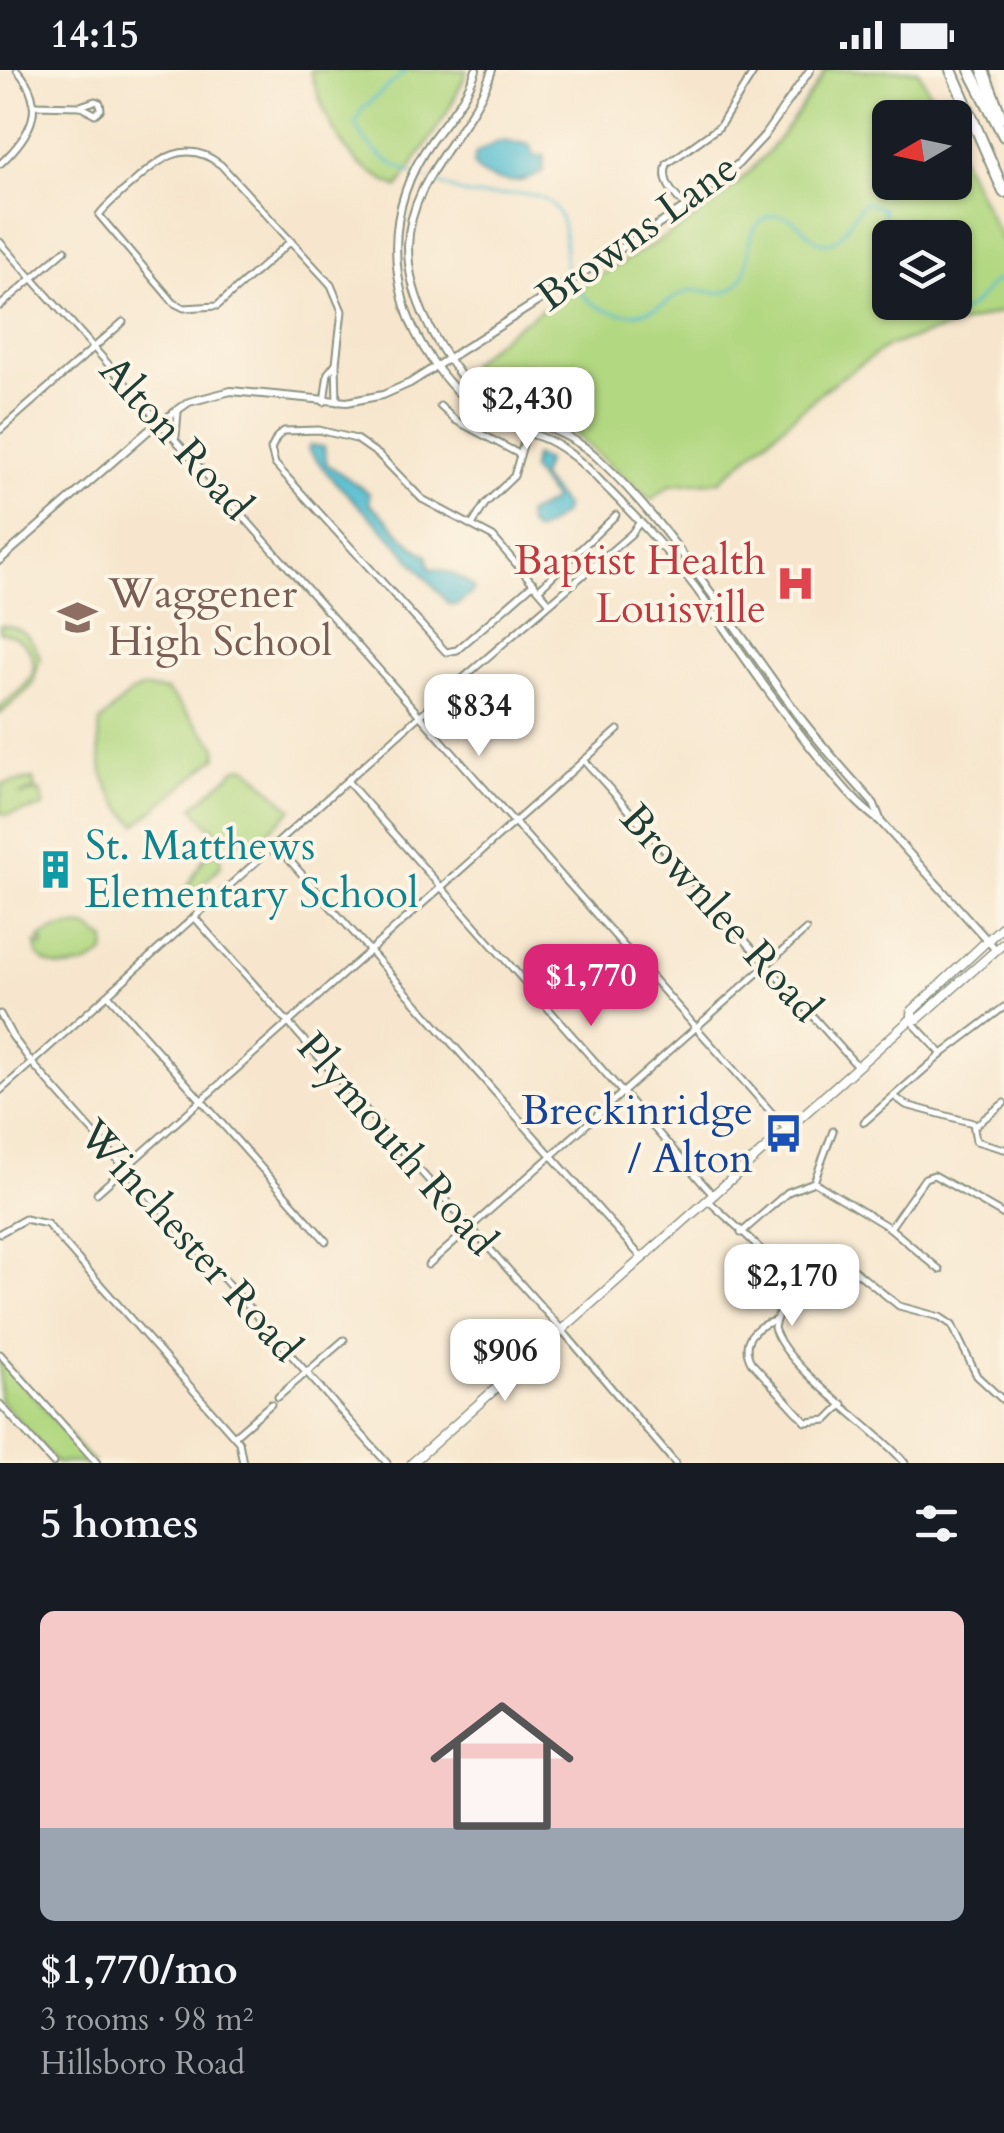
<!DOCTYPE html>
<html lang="en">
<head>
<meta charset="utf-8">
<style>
	:root { --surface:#171b24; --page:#20242c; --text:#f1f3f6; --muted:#9ea1a6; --line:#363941; --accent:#db2777 }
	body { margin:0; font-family:Cardo,serif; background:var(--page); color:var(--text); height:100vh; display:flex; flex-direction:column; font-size:38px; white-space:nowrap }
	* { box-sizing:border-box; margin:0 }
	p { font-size:32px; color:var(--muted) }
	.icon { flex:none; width:55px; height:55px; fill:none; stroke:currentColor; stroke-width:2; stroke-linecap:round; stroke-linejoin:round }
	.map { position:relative; height:1393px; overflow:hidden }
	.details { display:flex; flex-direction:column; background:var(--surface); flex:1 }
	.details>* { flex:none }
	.needle { width:65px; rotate:261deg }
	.fabs { position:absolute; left:872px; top:30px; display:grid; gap:20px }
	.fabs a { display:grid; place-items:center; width:100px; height:100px; border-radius:15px; background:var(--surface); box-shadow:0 2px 8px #0004; font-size:50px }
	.price { position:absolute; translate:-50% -85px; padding:0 22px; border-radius:20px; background:#fff; color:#222; font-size:32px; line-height:65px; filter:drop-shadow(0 2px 5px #0008) }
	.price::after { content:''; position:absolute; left:50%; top:60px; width:30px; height:22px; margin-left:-15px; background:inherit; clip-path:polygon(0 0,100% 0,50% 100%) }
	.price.current { background:var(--accent); color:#fff }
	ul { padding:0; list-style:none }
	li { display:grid; align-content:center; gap:20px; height:530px; padding:0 40px }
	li+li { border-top:2px solid var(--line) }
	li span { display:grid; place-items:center; height:310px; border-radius:15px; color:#555 }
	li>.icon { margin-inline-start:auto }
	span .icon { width:180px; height:180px; fill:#fffc; stroke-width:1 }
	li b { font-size:42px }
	h2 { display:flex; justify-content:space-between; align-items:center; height:120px; padding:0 40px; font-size:42px }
	.status { display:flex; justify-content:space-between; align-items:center; height:70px; padding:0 50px; background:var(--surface); direction:ltr }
	.status svg { height:28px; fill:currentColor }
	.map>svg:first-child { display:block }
	.green { fill:#b3d882; stroke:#698a5b; stroke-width:2.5; fill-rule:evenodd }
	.water { fill:#54bdd0; stroke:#3a7d82; stroke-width:2.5 }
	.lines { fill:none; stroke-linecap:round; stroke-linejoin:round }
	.stream { stroke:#54bdd0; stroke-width:2.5 }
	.minor-casing { stroke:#8b9280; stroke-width:9 }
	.tertiary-casing { stroke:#8b9280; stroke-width:10 }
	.secondary-casing { stroke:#8b9280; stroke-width:11 }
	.motorway-casing { stroke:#8b9280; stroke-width:14 }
	.minor { stroke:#fff; stroke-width:5 }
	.tertiary { stroke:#fff; stroke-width:6 }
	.secondary { stroke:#fff; stroke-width:8 }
	.motorway { stroke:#fff; stroke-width:10 }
	.labels { text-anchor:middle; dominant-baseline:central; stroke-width:8; stroke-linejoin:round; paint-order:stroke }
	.street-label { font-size:42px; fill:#1f3d34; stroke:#fcf5e5 }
	.health-label { font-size:42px; fill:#be3a42; stroke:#fcf5e5; text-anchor:end }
	.education-label { font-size:42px; fill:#785e54; stroke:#fcf5e5; text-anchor:start }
	.culture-label { font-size:42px; fill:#0d838f; stroke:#fcf5e5; text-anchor:start }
	.transit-label { font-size:42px; fill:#164399; stroke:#fcf5e5; text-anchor:end }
</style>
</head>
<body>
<div class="status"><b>14:15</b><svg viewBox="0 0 49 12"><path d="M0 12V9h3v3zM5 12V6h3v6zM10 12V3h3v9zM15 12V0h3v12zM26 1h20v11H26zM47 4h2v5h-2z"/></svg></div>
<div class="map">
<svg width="1004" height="1393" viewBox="0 0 1004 1393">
	<rect width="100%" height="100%" fill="#fcf5e5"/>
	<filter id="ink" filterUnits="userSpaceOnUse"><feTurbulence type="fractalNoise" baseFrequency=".01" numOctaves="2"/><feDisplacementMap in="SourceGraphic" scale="20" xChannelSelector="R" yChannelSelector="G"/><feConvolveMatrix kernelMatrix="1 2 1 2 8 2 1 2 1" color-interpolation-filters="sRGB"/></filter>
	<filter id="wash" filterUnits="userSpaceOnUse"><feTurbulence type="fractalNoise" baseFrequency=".0048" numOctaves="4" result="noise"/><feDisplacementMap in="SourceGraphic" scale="40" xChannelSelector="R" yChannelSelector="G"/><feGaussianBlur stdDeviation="2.25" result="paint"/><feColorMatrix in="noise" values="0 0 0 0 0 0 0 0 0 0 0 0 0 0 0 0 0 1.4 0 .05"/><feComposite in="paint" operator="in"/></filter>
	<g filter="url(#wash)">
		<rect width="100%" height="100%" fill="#f7e6cd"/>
		<!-- green -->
		<g class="green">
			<path d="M310,0h157c-16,44 -45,78 -69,118 -11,-7 -24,-13 -35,-21 -28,-23 -43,-64 -53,-97z"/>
			<path d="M826,0h92l24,47 -52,1v64h65v-37l49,100v66l-116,35 -62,42 -106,93 -49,4 -21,15 -78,-68 -94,-47 -9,-20c75,-71 177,-105 255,-170 42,-34 74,-80 102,-125zM890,168h65v64h-65z"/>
			<path d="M0,555c22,2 33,12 40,33l-8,28 -32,28v-7c9,-8 24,-18 30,-28 12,-24 -9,-44 -30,-47z"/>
			<path d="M144,618l23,3 50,56v10l-80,67c-33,-29 -41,-60 -37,-102l30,-29z"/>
			<path d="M247,697l45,42c-38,41 -64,44 -99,-2l45,-39z"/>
			<path d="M33,709l2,10 -16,6 21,-4 4,16 -38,8 -6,-3 2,-28z"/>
			<path d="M213,782l7,2 1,12 -41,40 -4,-1 29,-48z"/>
			<path d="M87,857l19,13 -1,12c-17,18 -50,22 -67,4l-2,-13 6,3 2,-4 -5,-3c15,-12 29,-13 48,-12z"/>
			<path d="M0,1288l93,105h-37l-56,-63z"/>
		</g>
		<!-- water -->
		<g class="water">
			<path d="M499,71l30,3 5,12h10l-1,15c-19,15 -55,14 -70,-6l3,-12z"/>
			<path d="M310,375l14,2 3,17 42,29v11c22,15 37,41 58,51l3,14c11,-2 41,11 44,22l-17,14 -8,-1 -56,-65 -60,-59 -25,-31z"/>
			<path d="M534,386l12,5 -6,16 25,30 -3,8 -26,18 -8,-8 -1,-11 23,-11 3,-4 -22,-29z"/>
		</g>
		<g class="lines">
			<!-- stream -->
			<g class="stream">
				<path d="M407,0l-45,39 -7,16c18,31 37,41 70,53"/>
				<path d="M432,111c12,4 24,11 37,14 16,3 31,0 47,-1 53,-2 49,39 49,78l4,5"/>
				<path d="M573,213c21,31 54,38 88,23 9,-4 18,-13 27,-15 19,-4 36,10 51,-8 16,-20 1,-48 24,-63 35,-22 47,39 74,19 8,-6 17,-27 27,-37l18,6c9,25 2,49 8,76"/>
				<path d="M897,232c14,16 42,18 62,11 14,-4 26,-22 36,-33h9"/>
			</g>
		</g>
	</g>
	<g filter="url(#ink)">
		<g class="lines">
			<defs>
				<g id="minor">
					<path d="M33,35l47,1 15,-5 5,2 1,6 -6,5 -15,-8"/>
					<path d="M0,94c30,-28 49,-58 17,-94"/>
					<path d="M686,137c-12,-13 -25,-24 -19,-43l52,-37 36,-57"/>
					<path d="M291,171l-74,65 -33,2 -10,-5 -75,-88c8,-11 20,-20 30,-29 29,-25 55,-50 92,-21l110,120 11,26 -6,52"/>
					<path d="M0,172l787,888"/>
					<path d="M0,236l65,-56"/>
					<path d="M324,332l4,-29 8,-10 1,39"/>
					<path d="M440,336l15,14 64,34"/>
					<path d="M0,360l123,-108"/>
					<path d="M176,366l2,-24"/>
					<path d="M472,455l13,-21 29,-28 16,-55"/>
					<path d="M534,513l-77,67 -11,2 -171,-188 -4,-15 6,-12 7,-6 35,-1 37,9 23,16 43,44 71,38 57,66"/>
					<path d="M539,519l77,-74"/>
					<path d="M584,690l274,307"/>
					<path d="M348,712l366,414"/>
					<path d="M276,775l366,413"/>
					<path d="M195,848l367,412 113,133"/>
					<path d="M108,925l218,246"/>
					<path d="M0,944l12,22 20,27 355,400"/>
					<path d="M910,950l32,34"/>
					<path d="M0,1021l419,-375 212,-182 9,-12"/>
					<path d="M894,1026l12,9 67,18 3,18 28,8"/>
					<path d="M864,1052l78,-68 62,-47"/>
					<path d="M975,1056l29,-23"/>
					<path d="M814,1112l76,46 50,42"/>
					<path d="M97,1123l521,-463"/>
					<path d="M708,1130c17,18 80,66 78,90 -1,13 -10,25 -12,38 13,42 99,97 131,135"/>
					<path d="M890,1158l35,-50 9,-3 70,40"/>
					<path d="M0,1163l25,-14 22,5 192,218 4,21"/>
					<path d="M741,1163l47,-41 26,-10 19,-51"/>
					<path d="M428,1195l378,-335"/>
					<path d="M786,1214l39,-20 14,-1 11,4 49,39 41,11 12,8 25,51 27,25"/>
					<path d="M775,1251c-21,5 -35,20 -24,41l55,60 21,-2 16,-16"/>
					<path d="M0,1284l97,109"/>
					<path d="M278,1327l66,-57"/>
					<path d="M0,1334l53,59"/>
					<path d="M234,1366l37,-32"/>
				</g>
				<g id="tertiary">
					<path d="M476,0c-9,27 -27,47 -44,70 -34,48 -44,102 -29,159 11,44 48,96 88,119 18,10 39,14 57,22 20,10 38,26 53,42 38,38 74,76 105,120 36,52 71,104 111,153 19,23 38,49 63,66l116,129"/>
					<path d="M492,0c-20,62 -83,106 -84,177 0,45 23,90 50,125 35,46 100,48 141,87 73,69 132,165 192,246 25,35 55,67 83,99l6,15"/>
					<path d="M0,490l148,-129 41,-29 42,-11 116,11 36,-7 27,-12 276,-176 52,-43 26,-28 46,-66"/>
				</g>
				<g id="secondary">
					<path d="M912,948v-7l92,-86"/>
					<path d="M412,1393l498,-443 8,-1 86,-76"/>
				</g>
				<g id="motorway">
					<path d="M951,0l53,122"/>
					<path d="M970,0l34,66"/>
					<path d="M983,0l18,47"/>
				</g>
			</defs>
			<!-- minor casing -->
			<use href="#minor" class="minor-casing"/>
			<!-- tertiary casing -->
			<use href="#tertiary" class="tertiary-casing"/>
			<!-- secondary casing -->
			<use href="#secondary" class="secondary-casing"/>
			<!-- motorway casing -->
			<use href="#motorway" class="motorway-casing"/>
			<!-- minor -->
			<use href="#minor" class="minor"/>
			<!-- tertiary -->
			<use href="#tertiary" class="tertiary"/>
			<!-- secondary -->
			<use href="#secondary" class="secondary"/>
			<!-- motorway -->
			<use href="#motorway" class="motorway"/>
		</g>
	</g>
	<!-- icons -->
	<defs>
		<symbol id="hospital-bare" viewBox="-9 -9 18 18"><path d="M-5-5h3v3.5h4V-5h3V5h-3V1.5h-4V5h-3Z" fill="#e0444e" stroke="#fcf5e5" stroke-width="2.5" paint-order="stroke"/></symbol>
		<symbol id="school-bare" viewBox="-9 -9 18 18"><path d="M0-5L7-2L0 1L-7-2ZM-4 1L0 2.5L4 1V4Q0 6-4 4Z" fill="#8d6e63" stroke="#fcf5e5" stroke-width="2.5" paint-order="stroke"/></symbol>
		<symbol id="building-bare" viewBox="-9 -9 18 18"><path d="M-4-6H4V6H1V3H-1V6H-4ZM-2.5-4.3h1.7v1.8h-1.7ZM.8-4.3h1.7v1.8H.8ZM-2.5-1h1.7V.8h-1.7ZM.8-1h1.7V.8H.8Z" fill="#0f9aa8" stroke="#fcf5e5" stroke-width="2.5" paint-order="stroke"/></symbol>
		<symbol id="bus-bare" viewBox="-9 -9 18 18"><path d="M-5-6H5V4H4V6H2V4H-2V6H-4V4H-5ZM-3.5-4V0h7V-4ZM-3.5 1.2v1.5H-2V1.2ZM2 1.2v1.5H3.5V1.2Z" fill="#1a4fb4" stroke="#fcf5e5" stroke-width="2.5" paint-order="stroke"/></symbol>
	</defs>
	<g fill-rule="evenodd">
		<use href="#hospital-bare" x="768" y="486" width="55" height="55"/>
		<use href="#school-bare" x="50" y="520" width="55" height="55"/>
		<use href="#building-bare" x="28" y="772" width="55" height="55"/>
		<use href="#bus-bare" x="756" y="1036" width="55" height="55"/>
	</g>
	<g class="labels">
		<!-- street labels -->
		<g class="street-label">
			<text transform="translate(637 162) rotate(-36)">Browns Lane</text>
			<text transform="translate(176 368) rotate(48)">Alton Road</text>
			<text transform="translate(721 843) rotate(48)">Brownlee Road</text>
			<text transform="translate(397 1074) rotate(49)">Plymouth Road</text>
			<text transform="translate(190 1171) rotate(48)">Winchester Road</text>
		</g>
		<!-- health labels -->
		<g class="health-label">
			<text x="766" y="490">Baptist Health<tspan x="766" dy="48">Louisville</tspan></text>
		</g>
		<!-- education labels -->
		<g class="education-label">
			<text x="108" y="523">Waggener<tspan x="108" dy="48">High School</tspan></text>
		</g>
		<!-- culture labels -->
		<g class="culture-label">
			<text x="85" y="775">St. Matthews<tspan x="85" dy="48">Elementary School</tspan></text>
		</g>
		<!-- transit labels -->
		<g class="transit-label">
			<text x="753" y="1040">Breckinridge<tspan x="753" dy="48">/ Alton</tspan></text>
		</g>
	</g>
</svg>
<div class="fabs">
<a><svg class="needle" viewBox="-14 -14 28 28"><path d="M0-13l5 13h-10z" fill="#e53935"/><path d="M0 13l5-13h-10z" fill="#9ea1a6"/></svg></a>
<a><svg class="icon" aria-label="layers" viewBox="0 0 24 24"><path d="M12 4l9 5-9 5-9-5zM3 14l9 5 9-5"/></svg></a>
</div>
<b class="price" style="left:527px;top:382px">$2,430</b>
<b class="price" style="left:479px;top:689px">$834</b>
<b class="price current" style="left:591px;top:959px">$1,770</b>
<b class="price" style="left:792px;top:1259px">$2,170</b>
<b class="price" style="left:505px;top:1334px">$906</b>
</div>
<section class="details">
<h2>5 homes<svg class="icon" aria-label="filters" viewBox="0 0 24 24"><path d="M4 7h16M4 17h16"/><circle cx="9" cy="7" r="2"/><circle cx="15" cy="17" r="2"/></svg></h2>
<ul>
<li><span style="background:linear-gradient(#f6c9c9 70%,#9aa5b1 0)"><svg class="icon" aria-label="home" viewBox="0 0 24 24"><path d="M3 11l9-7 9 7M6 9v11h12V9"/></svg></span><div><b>$1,770/mo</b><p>3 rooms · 98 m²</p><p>Hillsboro Road</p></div></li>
</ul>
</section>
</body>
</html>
